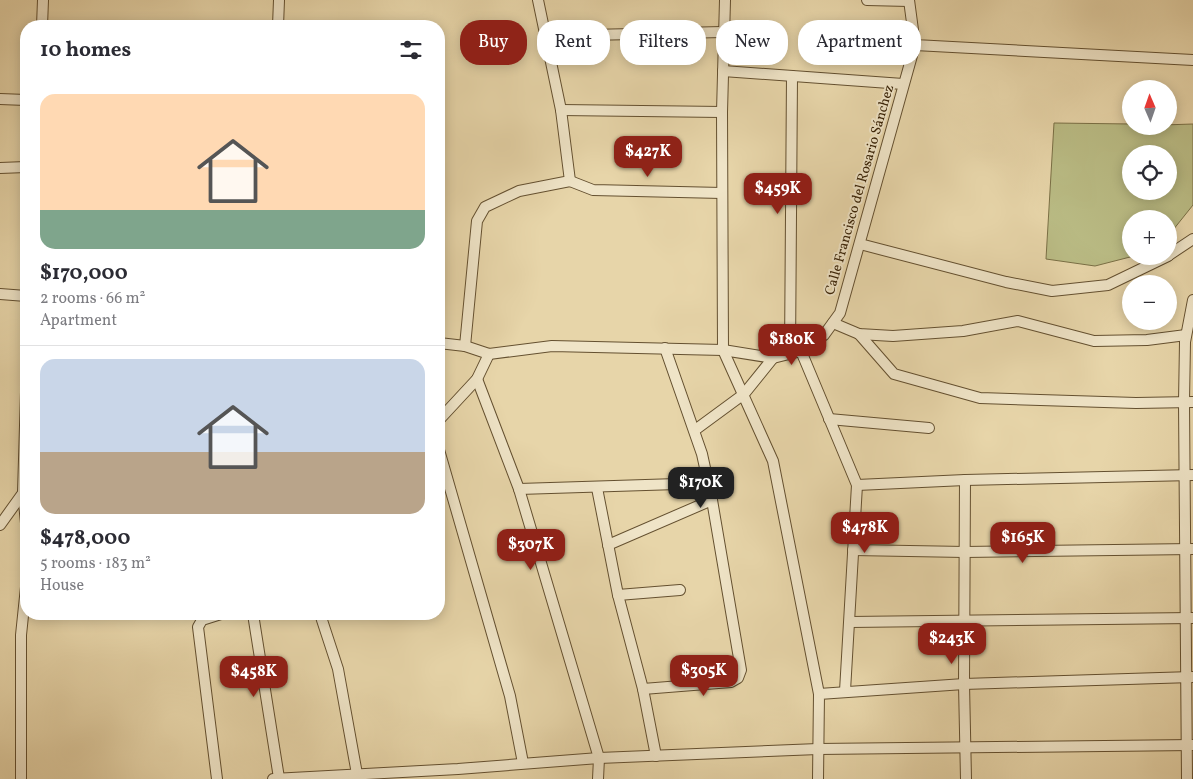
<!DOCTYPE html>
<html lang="en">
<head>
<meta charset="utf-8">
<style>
	:root { --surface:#fff; --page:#f7f7f7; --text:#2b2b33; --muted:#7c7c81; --line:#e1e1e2; --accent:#8f2418 }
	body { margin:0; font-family:Vollkorn,serif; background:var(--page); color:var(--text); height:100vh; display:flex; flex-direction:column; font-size:19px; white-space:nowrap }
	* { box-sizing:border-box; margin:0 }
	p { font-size:16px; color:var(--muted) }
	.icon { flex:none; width:28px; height:28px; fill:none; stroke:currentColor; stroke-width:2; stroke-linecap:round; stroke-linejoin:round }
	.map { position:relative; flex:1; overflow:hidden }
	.sheet { position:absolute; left:20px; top:20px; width:425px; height:600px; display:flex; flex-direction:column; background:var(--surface); border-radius:20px; box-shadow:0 2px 12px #0003 }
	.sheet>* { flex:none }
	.banner { position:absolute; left:460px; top:20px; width:475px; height:45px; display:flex; gap:10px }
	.needle { width:32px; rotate:358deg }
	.fabs { position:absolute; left:1122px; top:80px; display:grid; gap:10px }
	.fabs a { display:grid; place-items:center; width:55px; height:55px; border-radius:50%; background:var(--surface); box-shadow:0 2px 12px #0003; font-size:25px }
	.price { position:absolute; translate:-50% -42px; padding:0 11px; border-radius:10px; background:var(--accent); color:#fff; font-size:16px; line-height:32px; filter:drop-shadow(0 1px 2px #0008) }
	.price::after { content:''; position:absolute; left:50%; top:30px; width:15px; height:11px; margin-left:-8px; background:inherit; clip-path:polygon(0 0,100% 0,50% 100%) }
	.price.current { background:#222; color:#fff }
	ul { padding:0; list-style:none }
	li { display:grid; align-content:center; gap:10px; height:265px; padding:0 20px }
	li+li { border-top:1px solid var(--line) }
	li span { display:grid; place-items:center; height:155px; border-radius:15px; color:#555 }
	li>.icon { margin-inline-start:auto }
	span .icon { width:90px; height:90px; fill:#fffc; stroke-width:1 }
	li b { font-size:21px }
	h2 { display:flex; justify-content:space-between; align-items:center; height:60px; padding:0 20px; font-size:21px }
	.tag { padding:0 18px; border-radius:20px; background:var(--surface); box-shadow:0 2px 12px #0003; font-size:18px; line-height:45px }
	.tag.current { background:var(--accent); color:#fff }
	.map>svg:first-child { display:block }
	.green { fill:#babc85; stroke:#7a7046; fill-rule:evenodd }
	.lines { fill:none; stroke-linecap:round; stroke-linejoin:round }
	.street-casing { stroke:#645030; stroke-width:12 }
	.street { stroke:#efe4c7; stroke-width:10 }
	.labels { text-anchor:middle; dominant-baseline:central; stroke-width:4; stroke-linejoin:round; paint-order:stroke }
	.street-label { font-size:14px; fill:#392307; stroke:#efe4c7 }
</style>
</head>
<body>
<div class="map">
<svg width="1193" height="779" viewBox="0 0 1193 779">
	<rect width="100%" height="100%" fill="#e7d5a9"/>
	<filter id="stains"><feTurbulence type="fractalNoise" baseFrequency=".004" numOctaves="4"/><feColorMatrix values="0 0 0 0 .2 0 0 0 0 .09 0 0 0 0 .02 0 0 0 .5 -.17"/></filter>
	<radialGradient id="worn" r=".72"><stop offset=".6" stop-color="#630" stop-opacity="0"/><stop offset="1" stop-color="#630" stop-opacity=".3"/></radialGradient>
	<!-- green -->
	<path class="green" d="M1054,123l77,1v2l62,-2v81l-24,30v-16h-38v37h3l-39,10 -49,-7zM1131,154h38v37h-38z"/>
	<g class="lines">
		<defs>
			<g id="street">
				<path d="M725,0l-3,112 1,238 50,111 46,233"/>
				<path d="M867,0l42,1"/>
				<path d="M909,0l6,45 278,15"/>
				<path d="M42,26l1,-26"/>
				<path d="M278,26l1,-26"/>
				<path d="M544,36l179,-4"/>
				<path d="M723,71l180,13"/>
				<path d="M0,99l26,1"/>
				<path d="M561,110l161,2"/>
				<path d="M0,168l26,-1"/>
				<path d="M570,181l23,9 129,3"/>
				<path d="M860,244l146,38 46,9 56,-6 60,-29"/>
				<path d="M1169,255l24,-16"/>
				<path d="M0,294l26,2"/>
				<path d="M833,323l26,11 34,2 70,-5 55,-10 76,20 53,-1 39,-5"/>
				<path d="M859,334l35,40 86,24 156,5 57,-1"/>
				<path d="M439,343l26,3 24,8 63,-8 171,4 50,8 28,-7 23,-16 16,-22 75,-268"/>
				<path d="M465,346l12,-125 8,-14 34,-16 51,-10 -9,-71 -23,-110"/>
				<path d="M801,351l56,134 -12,206"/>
				<path d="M790,354l2,-278"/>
				<path d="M477,379l42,110 80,269 -1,21"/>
				<path d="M26,392l-3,101 3,30"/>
				<path d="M829,419l100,9"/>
				<path d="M439,420l38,-41 12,-25"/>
				<path d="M695,430l49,-36 29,-36"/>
				<path d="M439,450l71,246 13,67"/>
				<path d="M965,480l-1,204 2,95"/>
				<path d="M857,485l108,-5 228,-5"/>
				<path d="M597,488l21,107 25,94 13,67"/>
				<path d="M519,489l190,-6"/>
				<path d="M0,525l23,-32"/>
				<path d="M608,545l104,-45"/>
				<path d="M853,550l112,2 228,-3"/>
				<path d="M618,595l62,-5"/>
				<path d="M253,614l26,164"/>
				<path d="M320,614l18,55 19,105"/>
				<path d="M850,622l343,-4"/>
				<path d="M643,689l88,-7 7,-4 3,-8 -29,-170 -10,-46 -37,-106"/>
				<path d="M21,779v-144l5,-48"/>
				<path d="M217,779l-19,-152 4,-7 19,-6"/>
				<path d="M273,779l185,-10 141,-11 219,-9 375,-4"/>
				<path d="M818,779l1,-85 145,-10 228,-7"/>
				<path d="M1187,779l-3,-377 1,-60 8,-42"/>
			</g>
		</defs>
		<!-- street casing -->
		<use href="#street" class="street-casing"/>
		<!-- street -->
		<use href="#street" class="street"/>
	</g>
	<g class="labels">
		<!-- street labels -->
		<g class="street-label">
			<text transform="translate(860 190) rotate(-74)">Calle Francisco del Rosario Sánchez</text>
		</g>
	</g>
	<rect width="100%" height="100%" filter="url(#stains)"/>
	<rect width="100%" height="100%" fill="url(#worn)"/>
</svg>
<div class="fabs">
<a><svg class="needle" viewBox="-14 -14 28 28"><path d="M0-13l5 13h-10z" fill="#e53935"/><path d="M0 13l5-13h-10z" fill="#7c7c81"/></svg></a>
<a><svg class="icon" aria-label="locate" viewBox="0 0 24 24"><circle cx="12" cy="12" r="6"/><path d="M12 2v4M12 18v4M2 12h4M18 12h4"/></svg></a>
<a>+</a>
<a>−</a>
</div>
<b class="price" style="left:648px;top:178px">$427K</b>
<b class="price" style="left:778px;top:215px">$459K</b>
<b class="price" style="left:792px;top:366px">$180K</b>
<b class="price current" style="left:701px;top:509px">$170K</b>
<b class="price" style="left:865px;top:554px">$478K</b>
<b class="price" style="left:1023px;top:564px">$165K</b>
<b class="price" style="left:531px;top:571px">$307K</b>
<b class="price" style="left:952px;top:665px">$243K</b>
<b class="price" style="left:704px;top:697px">$305K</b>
<b class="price" style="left:254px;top:698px">$458K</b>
<div class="banner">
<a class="tag current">Buy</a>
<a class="tag">Rent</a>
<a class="tag">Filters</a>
<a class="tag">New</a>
<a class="tag">Apartment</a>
</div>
<section class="sheet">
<h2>10 homes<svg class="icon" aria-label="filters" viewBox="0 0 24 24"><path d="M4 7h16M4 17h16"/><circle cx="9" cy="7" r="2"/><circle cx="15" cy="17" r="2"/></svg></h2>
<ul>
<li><span style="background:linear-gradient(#ffd9b3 75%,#7fa58c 0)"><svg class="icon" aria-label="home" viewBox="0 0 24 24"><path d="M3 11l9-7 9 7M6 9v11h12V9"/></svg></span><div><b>$170,000</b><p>2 rooms · 66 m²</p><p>Apartment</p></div></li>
<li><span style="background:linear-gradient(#c9d6e8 60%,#b9a48a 0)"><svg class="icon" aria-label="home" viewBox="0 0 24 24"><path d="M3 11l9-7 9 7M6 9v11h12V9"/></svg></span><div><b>$478,000</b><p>5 rooms · 183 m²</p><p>House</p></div></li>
</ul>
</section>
</div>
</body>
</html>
